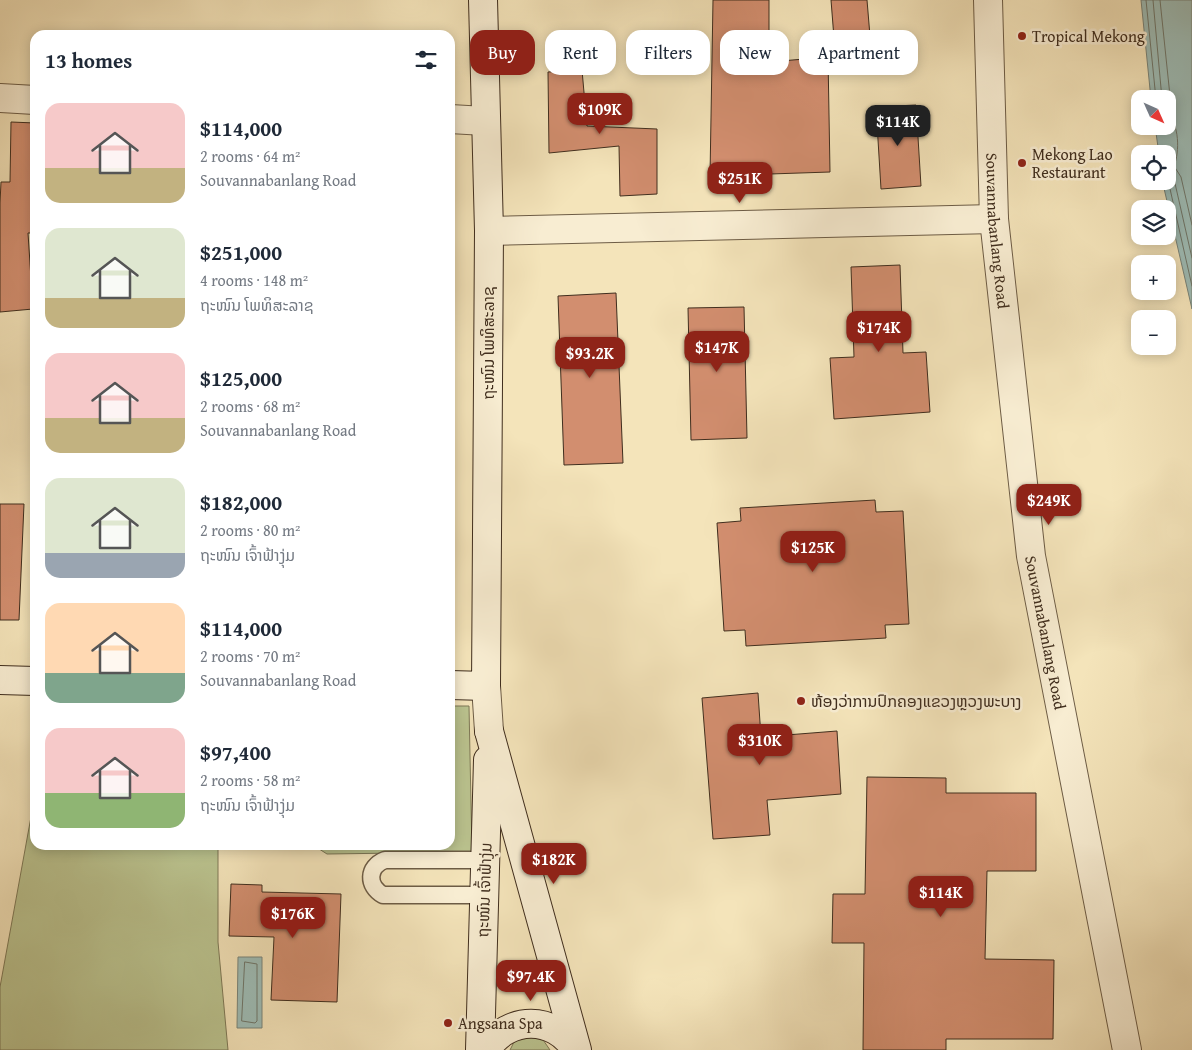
<!DOCTYPE html>
<html lang="en">
<head>
<meta charset="utf-8">
<style>
	:root { --surface:#fff; --page:#f2f2f3; --text:#1f2937; --muted:#747a83; --accent:#8f2418 }
	body { margin:0; font-family:"Gentium Book Plus","Noto Sans Lao",serif; background:var(--page); color:var(--text); height:100vh; display:flex; flex-direction:column; font-size:19px; white-space:nowrap }
	* { box-sizing:border-box; margin:0 }
	p { font-size:16px; color:var(--muted) }
	.icon { flex:none; width:28px; height:28px; fill:none; stroke:currentColor; stroke-width:2; stroke-linecap:round; stroke-linejoin:round }
	.map { position:relative; flex:1; overflow:hidden }
	.panel { position:absolute; left:30px; top:30px; width:425px; height:820px; display:flex; flex-direction:column; background:var(--surface); border-radius:15px; box-shadow:0 2px 12px #0003 }
	.panel>* { flex:none }
	.top-card { position:absolute; left:470px; top:30px; width:475px; height:45px; display:flex; gap:10px }
	.needle { width:32px; rotate:135deg }
	.tools { position:absolute; left:1131px; top:90px; display:grid; gap:10px }
	.tools a { display:grid; place-items:center; width:45px; height:45px; border-radius:10px; background:var(--surface); box-shadow:0 2px 12px #0003; font-size:25px }
	.price { position:absolute; translate:-50% -42px; padding:0 11px; border-radius:10px; background:var(--accent); color:#fff; font-size:16px; line-height:32px; filter:drop-shadow(0 1px 2px #0008) }
	.price::after { content:''; position:absolute; left:50%; top:30px; width:15px; height:11px; margin-left:-8px; background:inherit; clip-path:polygon(0 0,100% 0,50% 100%) }
	.price.current { background:#222; color:#fff }
	ul { padding:0; list-style:none }
	li { display:flex; align-items:center; gap:15px; height:125px; padding:0 15px }
	li span { display:grid; place-items:center; flex:none; width:140px; height:100px; border-radius:15px; color:#555 }
	li>.icon { margin-inline-start:auto }
	span .icon { width:60px; height:60px; fill:#fffc; stroke-width:1 }
	li b { font-size:21px }
	h2 { display:flex; justify-content:space-between; align-items:center; height:60px; padding:0 15px; font-size:21px }
	.pill { padding:0 18px; border-radius:15px; background:var(--surface); box-shadow:0 2px 12px #0003; font-size:18px; line-height:45px }
	.pill.current { background:var(--accent); color:#fff }
	.map>svg:first-child { display:block }
	.green { fill:#bbc490; stroke:#7e7957 }
	.water { fill:#9ebdb7; stroke:#78847a }
	.lines { fill:none; stroke-linecap:round; stroke-linejoin:round }
	.shore { stroke:#6f766a; stroke-width:1 }
	.building { fill:#d28e6f; stroke:#402e1e }
	.lane-casing { stroke:#6d5c45; stroke-width:19 }
	.street-casing { stroke:#6d5c45; stroke-width:30 }
	.secondary-casing { stroke:#402e1e; stroke-width:30 }
	.lane { stroke:#f8edd2; stroke-width:16 }
	.street { stroke:#f8edd2; stroke-width:28 }
	.secondary { stroke:#f8edd2; stroke-width:28 }
	.poi-dot { fill:#8f2418; stroke:#f8edd2; stroke-width:2 }
	.labels { text-anchor:middle; dominant-baseline:central; stroke-width:5; stroke-linejoin:round; paint-order:stroke }
	.poi-label { font-size:16px; fill:#402e1e; stroke:#f8edd2; text-anchor:start }
	.street-label { font-size:16px; fill:#402e1e; stroke:#f8edd2 }
</style>
</head>
<body>
<div class="map">
<svg width="1192" height="1050" viewBox="0 0 1192 1050">
	<rect width="100%" height="100%" fill="#f4e4ba"/>
	<filter id="stains"><feTurbulence type="fractalNoise" baseFrequency=".004" numOctaves="4"/><feColorMatrix values="0 0 0 0 .2 0 0 0 0 .09 0 0 0 0 .02 0 0 0 .5 -.17"/></filter>
	<radialGradient id="worn" r=".72"><stop offset=".6" stop-color="#630" stop-opacity="0"/><stop offset="1" stop-color="#630" stop-opacity=".3"/></radialGradient>
	<!-- green -->
	<g class="green">
		<path d="M450,706h19l3,146 -145,2 -14,-9h137z"/>
		<path d="M35,795v50h183v97l10,108h-228v-63z"/>
		<path d="M537,1031l13,19h-40l9,-18z"/>
	</g>
	<!-- water -->
	<g class="water">
		<path d="M1141,0h51v309l-29,-125v-3h5v-27h-9l-4,-28h13v-27h-17z"/>
		<path d="M238,957h24v71h-25z"/>
	</g>
	<g class="lines">
		<!-- shore -->
		<g class="shore">
			<path d="M1146,0l10,99"/>
			<path d="M1153,0l9,99"/>
			<path d="M1160,0l10,96 -2,11"/>
			<path d="M1168,113c11,12 12,38 6,53l7,11 11,48"/>
			<path d="M1168,171l6,8 18,79"/>
			<path d="M1168,180l24,106"/>
			<path d="M245,962l12,2v57l-2,2 -13,-2z"/>
		</g>
	</g>
	<!-- building -->
	<g class="building">
		<path d="M713,0h56v62l59,-5 2,115 -120,4z"/>
		<path d="M831,0h36l3,36 -36,2z"/>
		<path d="M582,70l5,56 70,3v65l-37,2 -1,-50 -70,7 -1,-81z"/>
		<path d="M916,105l5,81 -40,3 -5,-82z"/>
		<path d="M11,122l24,1v110h-7l5,76 -33,3v-109l1,-21h9z"/>
		<path d="M900,265l3,88 23,-1 4,60 -96,7 -4,-61 24,-1 -3,-90z"/>
		<path d="M616,293l7,170 -59,2 -6,-169z"/>
		<path d="M744,307l3,131 -56,2 -3,-132z"/>
		<path d="M875,500l1,12 27,-1 6,113 -24,1 1,13 -140,8 -1,-16 -21,1 -7,-108 24,-2 -1,-13z"/>
		<path d="M0,504h24l-5,116h-19z"/>
		<path d="M758,693l3,44 76,-6 4,63 -74,6 3,35 -57,4 -11,-141z"/>
		<path d="M867,777l79,1v15h90v78h-49l-2,88 69,1 -1,79h-107v11h-83l1,-107h-32l1,-49h32z"/>
		<path d="M231,884l31,1v7l79,2 -4,108 -66,-2 3,-63 -45,-1z"/>
	</g>
	<g class="lines">
		<defs>
			<path id="lane" d="M484,895h-101c-16,-9 -16,-28 2,-35h100"/>
			<g id="street">
				<path id="s1" d="M988,0l6,219 37,337 96,494"/>
				<path d="M0,98l35,2"/>
				<path d="M450,119l35,2"/>
				<path d="M489,231l505,-12"/>
				<path d="M486,686l3,45"/>
			</g>
			<g id="secondary">
				<path d="M0,680l35,1"/>
				<path d="M450,685l36,1 3,-455 -6,-231"/>
				<path d="M489,731l88,319"/>
				<path d="M480,1050l8,-290"/>
				<path d="M486,1050c22,-35 68,-35 90,0"/>
			</g>
		</defs>
		<!-- lane casing -->
		<use href="#lane" class="lane-casing"/>
		<!-- street casing -->
		<use href="#street" class="street-casing"/>
		<!-- secondary casing -->
		<use href="#secondary" class="secondary-casing"/>
		<!-- lane -->
		<use href="#lane" class="lane"/>
		<!-- street -->
		<use href="#street" class="street"/>
		<!-- secondary -->
		<use href="#secondary" class="secondary"/>
	</g>
	<!-- markers -->
	<g class="poi-dot">
		<circle cx="1022" cy="36" r="5"/>
		<circle cx="1022" cy="163" r="5"/>
		<circle cx="801" cy="701" r="5"/>
		<circle cx="448" cy="1023" r="5"/>
	</g>
	<g class="labels">
		<!-- poi labels -->
		<g class="poi-label">
			<text x="1032" y="36">Tropical Mekong</text>
			<text x="1032" y="154">Mekong Lao<tspan x="1032" dy="18">Restaurant</tspan></text>
			<text x="811" y="701">ຫ້ອງວ່າການປົກຄອງແຂວງຫຼວງພະບາງ</text>
			<text x="458" y="1023">Angsana Spa</text>
		</g>
		<!-- street labels -->
		<g class="street-label">
			<text stroke="none"><textPath href="#s1" startOffset="231">Souvannabanlang Road</textPath></text>
			<text transform="translate(488 343) rotate(-90)">ຖະໜົນ ໂພທິສະລາຊ</text>
			<text stroke="none"><textPath href="#s1" startOffset="636">Souvannabanlang Road</textPath></text>
			<text transform="translate(484 890) rotate(-88)">ຖະໜົນ ເຈົ້າຟ້າງຸ່ມ</text>
		</g>
	</g>
	<rect width="100%" height="100%" filter="url(#stains)"/>
	<rect width="100%" height="100%" fill="url(#worn)"/>
</svg>
<div class="tools">
<a><svg class="needle" viewBox="-14 -14 28 28"><path d="M0-13l5 13h-10z" fill="#e53935"/><path d="M0 13l5-13h-10z" fill="#747a83"/></svg></a>
<a><svg class="icon" aria-label="locate" viewBox="0 0 24 24"><circle cx="12" cy="12" r="6"/><path d="M12 2v4M12 18v4M2 12h4M18 12h4"/></svg></a>
<a><svg class="icon" aria-label="layers" viewBox="0 0 24 24"><path d="M12 4l9 5-9 5-9-5zM3 14l9 5 9-5"/></svg></a>
<a>+</a>
<a>−</a>
</div>
<b class="price" style="left:600px;top:135px">$109K</b>
<b class="price current" style="left:898px;top:147px">$114K</b>
<b class="price" style="left:740px;top:204px">$251K</b>
<b class="price" style="left:879px;top:353px">$174K</b>
<b class="price" style="left:717px;top:373px">$147K</b>
<b class="price" style="left:590px;top:379px">$93.2K</b>
<b class="price" style="left:1049px;top:526px">$249K</b>
<b class="price" style="left:813px;top:573px">$125K</b>
<b class="price" style="left:760px;top:766px">$310K</b>
<b class="price" style="left:554px;top:885px">$182K</b>
<b class="price" style="left:941px;top:918px">$114K</b>
<b class="price" style="left:293px;top:939px">$176K</b>
<b class="price" style="left:531px;top:1002px">$97.4K</b>
<div class="top-card">
<a class="pill current">Buy</a>
<a class="pill">Rent</a>
<a class="pill">Filters</a>
<a class="pill">New</a>
<a class="pill">Apartment</a>
</div>
<section class="panel">
<h2>13 homes<svg class="icon" aria-label="filters" viewBox="0 0 24 24"><path d="M4 7h16M4 17h16"/><circle cx="9" cy="7" r="2"/><circle cx="15" cy="17" r="2"/></svg></h2>
<ul>
<li><span style="background:linear-gradient(#f6c9c9 65%,#c2b280 0)"><svg class="icon" aria-label="home" viewBox="0 0 24 24"><path d="M3 11l9-7 9 7M6 9v11h12V9"/></svg></span><div><b>$114,000</b><p>2 rooms · 64 m²</p><p>Souvannabanlang Road</p></div></li>
<li><span style="background:linear-gradient(#dfe7d0 70%,#c2b280 0)"><svg class="icon" aria-label="home" viewBox="0 0 24 24"><path d="M3 11l9-7 9 7M6 9v11h12V9"/></svg></span><div><b>$251,000</b><p>4 rooms · 148 m²</p><p>ຖະໜົນ ໂພທິສະລາຊ</p></div></li>
<li><span style="background:linear-gradient(#f6c9c9 65%,#c2b280 0)"><svg class="icon" aria-label="home" viewBox="0 0 24 24"><path d="M3 11l9-7 9 7M6 9v11h12V9"/></svg></span><div><b>$125,000</b><p>2 rooms · 68 m²</p><p>Souvannabanlang Road</p></div></li>
<li><span style="background:linear-gradient(#dfe7d0 75%,#9aa5b1 0)"><svg class="icon" aria-label="home" viewBox="0 0 24 24"><path d="M3 11l9-7 9 7M6 9v11h12V9"/></svg></span><div><b>$182,000</b><p>2 rooms · 80 m²</p><p>ຖະໜົນ ເຈົ້າຟ້າງຸ່ມ</p></div></li>
<li><span style="background:linear-gradient(#ffd9b3 70%,#7fa58c 0)"><svg class="icon" aria-label="home" viewBox="0 0 24 24"><path d="M3 11l9-7 9 7M6 9v11h12V9"/></svg></span><div><b>$114,000</b><p>2 rooms · 70 m²</p><p>Souvannabanlang Road</p></div></li>
<li><span style="background:linear-gradient(#f6c9c9 65%,#8fb573 0)"><svg class="icon" aria-label="home" viewBox="0 0 24 24"><path d="M3 11l9-7 9 7M6 9v11h12V9"/></svg></span><div><b>$97,400</b><p>2 rooms · 58 m²</p><p>ຖະໜົນ ເຈົ້າຟ້າງຸ່ມ</p></div></li>
</ul>
</section>
</div>
</body>
</html>
